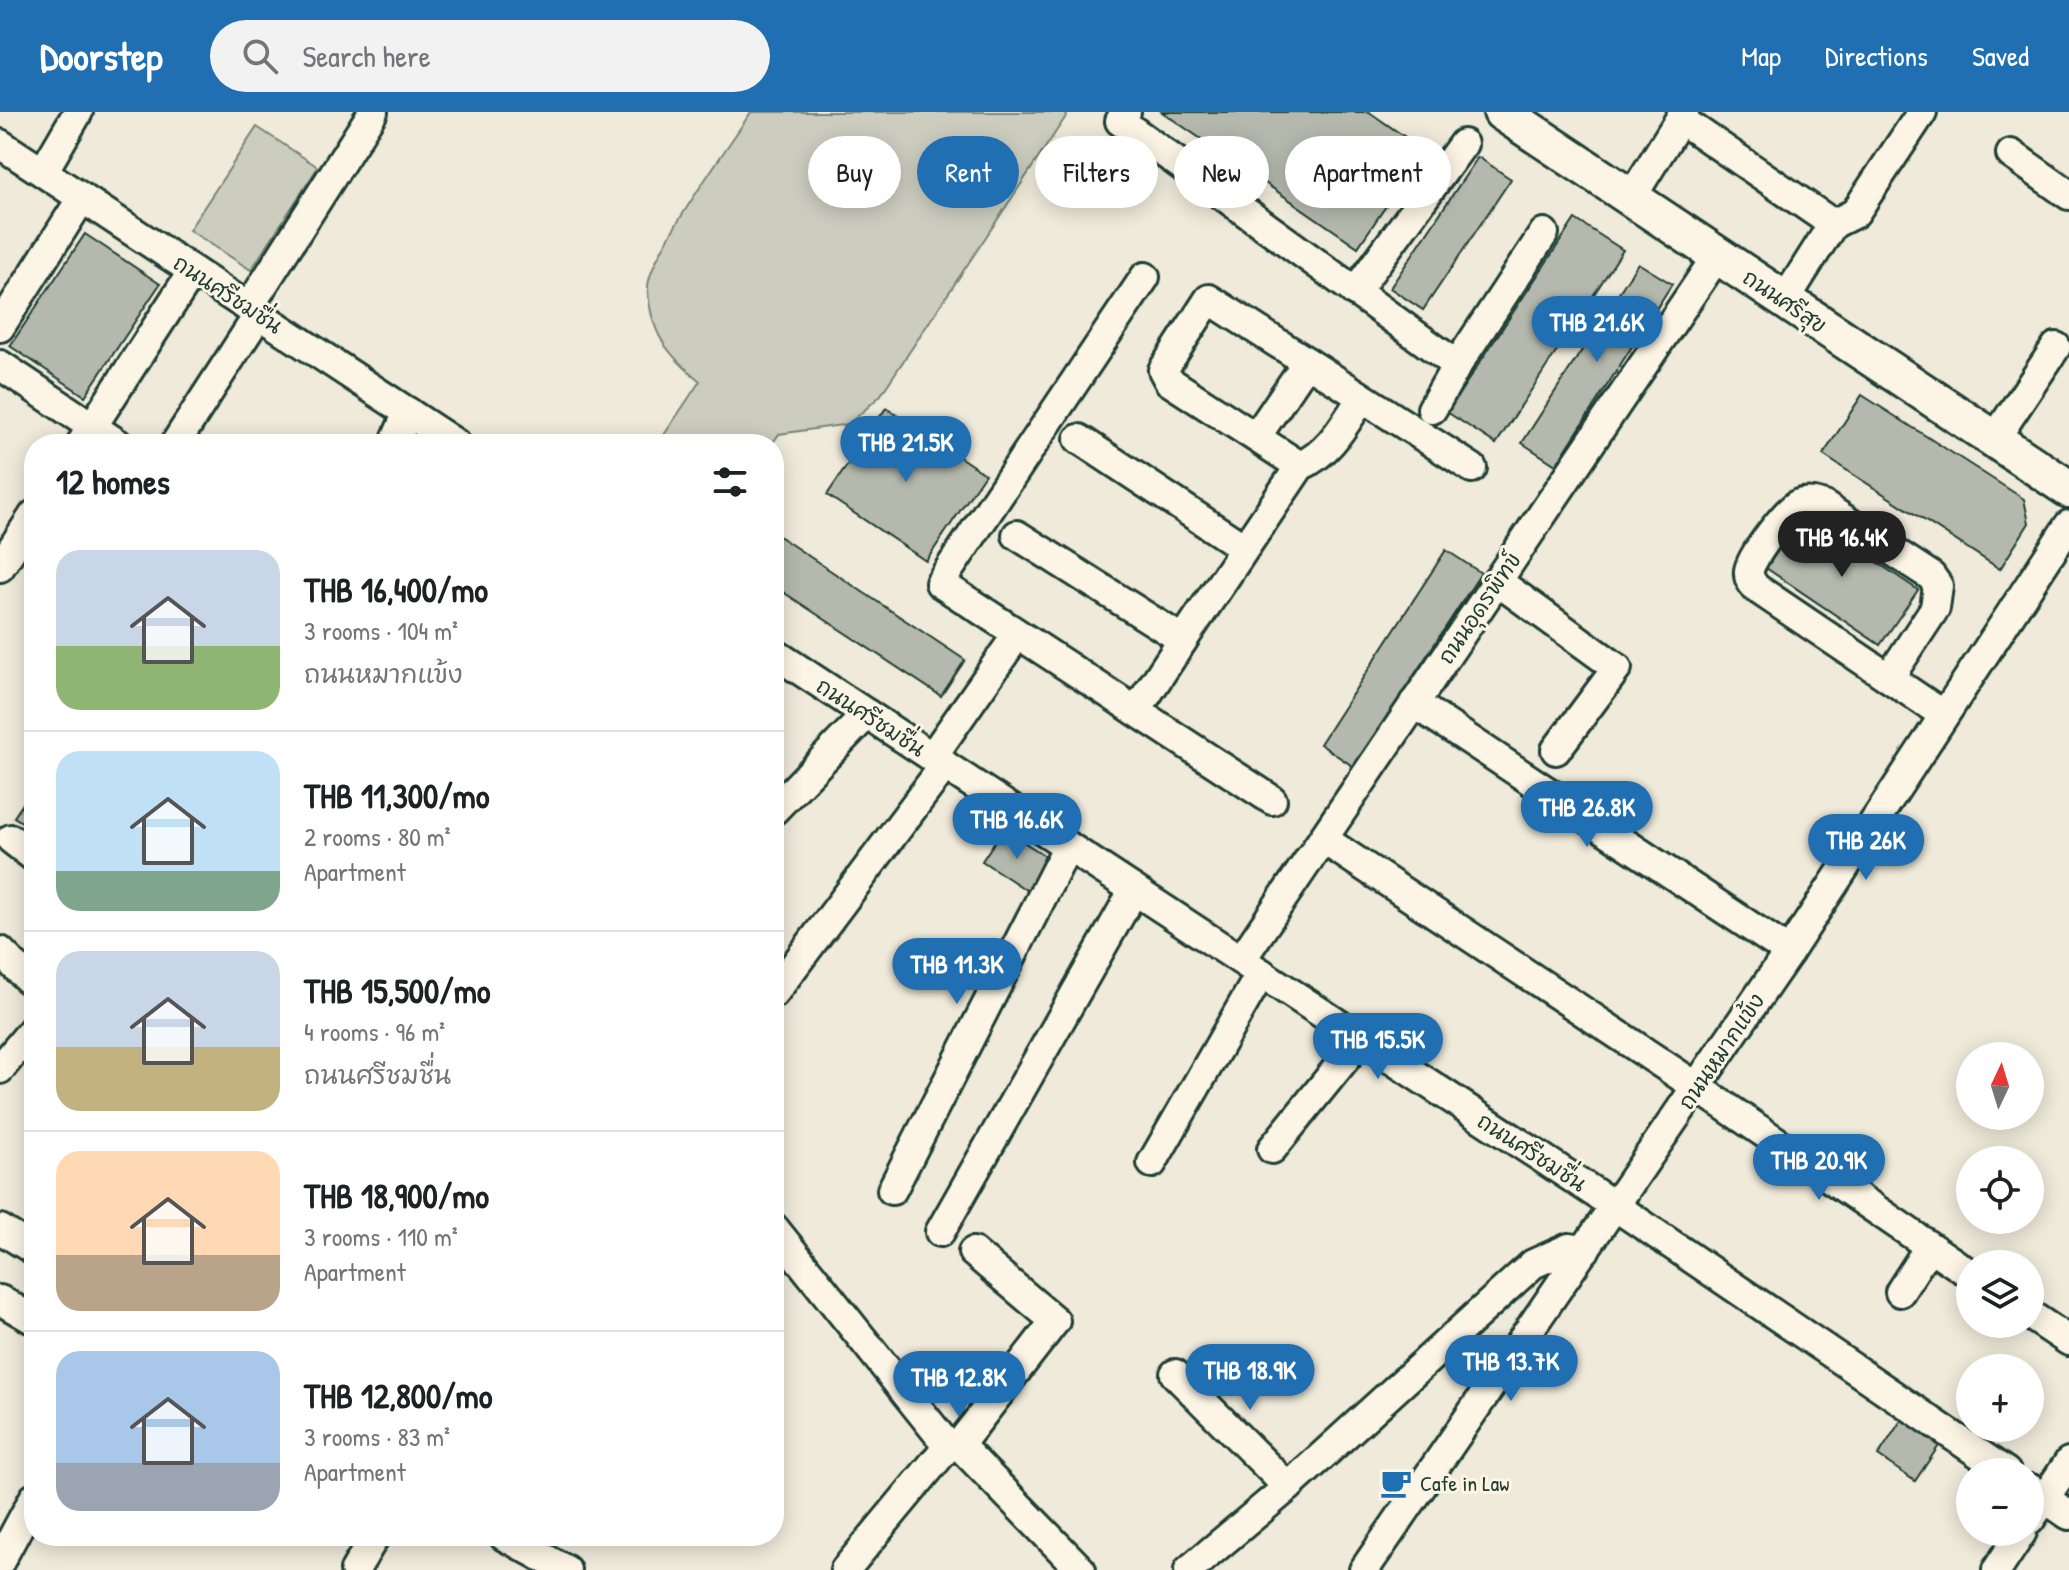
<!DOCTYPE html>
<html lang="en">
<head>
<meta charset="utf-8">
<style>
	:root { --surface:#fff; --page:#f2f2f2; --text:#202124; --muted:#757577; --line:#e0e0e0; --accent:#1f6fb2 }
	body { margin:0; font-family:"Patrick Hand","Playpen Sans Thai",sans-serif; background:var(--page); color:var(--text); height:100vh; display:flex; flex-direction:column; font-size:30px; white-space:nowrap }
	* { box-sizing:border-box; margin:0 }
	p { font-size:26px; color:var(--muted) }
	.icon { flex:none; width:44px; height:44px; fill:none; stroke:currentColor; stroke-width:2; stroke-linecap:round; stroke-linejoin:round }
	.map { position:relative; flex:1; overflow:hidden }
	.details { position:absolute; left:24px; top:322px; width:760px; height:1112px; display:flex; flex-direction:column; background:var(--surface); border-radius:32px; box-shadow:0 4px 20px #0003 }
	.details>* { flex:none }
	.top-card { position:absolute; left:808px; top:24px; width:760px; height:72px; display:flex; gap:16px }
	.needle { width:52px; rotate:4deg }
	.buttons { position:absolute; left:1956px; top:930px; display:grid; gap:16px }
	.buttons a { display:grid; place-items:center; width:88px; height:88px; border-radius:50%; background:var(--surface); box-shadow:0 4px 20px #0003; font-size:40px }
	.price { position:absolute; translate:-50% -68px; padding:0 18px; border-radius:28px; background:var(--accent); color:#fff; font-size:26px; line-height:52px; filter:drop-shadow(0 2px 4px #0008) }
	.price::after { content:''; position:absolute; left:50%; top:48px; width:24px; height:18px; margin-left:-12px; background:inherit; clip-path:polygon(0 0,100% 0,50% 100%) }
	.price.active { background:#222; color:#fff }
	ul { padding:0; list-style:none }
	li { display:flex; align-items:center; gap:24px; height:200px; padding:0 32px }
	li+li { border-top:2px solid var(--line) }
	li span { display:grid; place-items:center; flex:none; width:224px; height:160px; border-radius:24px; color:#555 }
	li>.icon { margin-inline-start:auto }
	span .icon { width:96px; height:96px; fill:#fffc; stroke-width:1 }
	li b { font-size:34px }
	h2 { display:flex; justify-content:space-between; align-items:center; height:96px; padding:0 32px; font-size:34px }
	.chip { padding:0 28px; border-radius:36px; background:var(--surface); box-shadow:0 4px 20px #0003; font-size:28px; line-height:72px }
	.chip.active { background:var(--accent); color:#fff }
	header { display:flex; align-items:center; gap:48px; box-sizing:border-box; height:112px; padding:0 40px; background:var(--accent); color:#fff }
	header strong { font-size:38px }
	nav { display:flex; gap:44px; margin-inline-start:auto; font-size:28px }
	.search { width:560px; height:72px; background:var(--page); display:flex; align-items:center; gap:20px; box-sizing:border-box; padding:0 28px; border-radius:44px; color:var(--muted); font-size:30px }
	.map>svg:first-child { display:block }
	.green { fill:#cccdbf; stroke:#76857a; stroke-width:2 }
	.building { fill:#b5b9ad; stroke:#1f3d34; stroke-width:2 }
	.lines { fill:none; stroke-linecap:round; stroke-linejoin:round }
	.minor-casing { stroke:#1f3d34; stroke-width:34 }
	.major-casing { stroke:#1f3d34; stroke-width:42 }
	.minor { stroke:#fcf5e5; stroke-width:28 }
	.major { stroke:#fcf5e5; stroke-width:36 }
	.labels { text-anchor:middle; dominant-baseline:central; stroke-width:6; stroke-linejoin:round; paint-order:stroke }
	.street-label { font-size:22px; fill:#1f3d34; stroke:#fcf5e5 }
	.poi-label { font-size:22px; fill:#1f3d34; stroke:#fcf5e5; text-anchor:start }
</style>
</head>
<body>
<header>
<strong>Doorstep</strong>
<div class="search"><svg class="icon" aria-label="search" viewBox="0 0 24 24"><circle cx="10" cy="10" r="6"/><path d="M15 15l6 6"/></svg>Search here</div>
<nav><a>Map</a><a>Directions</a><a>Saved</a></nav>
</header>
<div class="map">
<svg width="2069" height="1458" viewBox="0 0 2069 1458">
	<rect width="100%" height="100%" fill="#efeada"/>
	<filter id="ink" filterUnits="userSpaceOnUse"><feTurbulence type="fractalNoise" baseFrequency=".0125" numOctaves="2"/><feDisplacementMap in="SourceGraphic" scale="16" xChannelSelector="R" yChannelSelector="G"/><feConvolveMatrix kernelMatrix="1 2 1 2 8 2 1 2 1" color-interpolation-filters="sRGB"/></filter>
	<g filter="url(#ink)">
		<!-- green -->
		<g class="green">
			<path d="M751,0h318l-189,284 -31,28 -70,10 -7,10h-114l42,-63c-33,-27 -50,-48 -52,-93 -1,-31 83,-145 103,-176z"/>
			<path d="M257,15l61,40 -67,103 -62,-40z"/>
		</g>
		<!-- building -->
		<g class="building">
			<path d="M1162,0h207l55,38 -66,97z"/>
			<path d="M1478,45l33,22 -88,131 -33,-22z"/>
			<path d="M1575,107l48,31 -127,194 -49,-32z"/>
			<path d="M85,122l75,50 -75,112 -75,-50z"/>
			<path d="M1638,151l34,21 -116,181 -34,-22z"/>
			<path d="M1862,283l162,104 5,24 -29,46 -177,-114z"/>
			<path d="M886,296l99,66 -59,87 -99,-66z"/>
			<path d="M1804,401l114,77 -38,55 -114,-77z"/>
			<path d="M774,421l191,127 -24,36 -167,-110z"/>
			<path d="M1446,438l35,23 -127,194 -34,-23z"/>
			<path d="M34,675v43l-20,-13z"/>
			<path d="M1003,717l49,31 -21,33 -49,-32z"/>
			<path d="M1902,1307l38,25 -25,37 -37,-25z"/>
		</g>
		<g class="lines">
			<defs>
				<g id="minor">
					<path d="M1126,0l-6,9 337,244 87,-132"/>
					<path d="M1684,0l-4,7 153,105 -48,76"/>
					<path d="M0,32l456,300"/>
					<path d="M2011,42l58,41"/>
					<path d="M43,60l35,-60"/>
					<path d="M1631,86l49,-79"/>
					<path d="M1833,112l22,-11 67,-101"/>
					<path d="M1145,165l-205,306 332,217"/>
					<path d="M1355,180l108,-148"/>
					<path d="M249,195l124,-195"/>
					<path d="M0,215l82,-129"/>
					<path d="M0,253l118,79"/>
					<path d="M1432,297l25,-44"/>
					<path d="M1256,325l51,-75"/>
					<path d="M1079,327l165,109"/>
					<path d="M1994,328l62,-93"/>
					<path d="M81,332l112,-173"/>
					<path d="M175,332l84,-130"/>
					<path d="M394,332l14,-32"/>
					<path d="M1300,354l-131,-85 -6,-11 46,-71 263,169"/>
					<path d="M1017,423l166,105 -47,71"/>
					<path d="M0,455l34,-52"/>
					<path d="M1497,469l120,87 -61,82"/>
					<path d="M1183,528l117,-174c30,-13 45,-43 62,-68"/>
					<path d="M774,541l841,553 391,266"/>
					<path d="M1889,566l46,-70 3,-22 -7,-10 -107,-70c-9,-3 -16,-5 -25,-2 -12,5 -49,54 -50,67 -1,7 3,12 7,17l188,127"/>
					<path d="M1414,591l375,249"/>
					<path d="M932,645l85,-122"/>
					<path d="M774,698l93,-96"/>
					<path d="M11,727l23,18"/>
					<path d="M1323,727l374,248 273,187"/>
					<path d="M0,839l34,34"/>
					<path d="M1241,848l476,-704"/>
					<path d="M774,881l171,-228"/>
					<path d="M0,957l34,-41"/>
					<path d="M1272,1037l89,-110"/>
					<path d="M1152,1051l109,-190"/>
					<path d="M892,1078l176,-344"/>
					<path d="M774,1116l174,218"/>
					<path d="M0,1117l34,21"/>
					<path d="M940,1120l194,-342"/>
					<path d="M1900,1180l29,-45"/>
					<path d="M0,1188l34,20"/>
					<path d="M2030,1203l39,26"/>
					<path d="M1175,1262l113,113"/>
					<path d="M959,1333l96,-124 -82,-69"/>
					<path d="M2031,1377l38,26"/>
					<path d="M2030,1408l39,-58"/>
					<path d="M504,1424l62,34"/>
					<path d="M0,1449l34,-63"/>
					<path d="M355,1458l20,-34"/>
					<path d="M845,1458l103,-124 11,-1 122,125"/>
					<path d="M1189,1458l99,-83 245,-223 36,-16 16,2"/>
					<path d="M1364,1458l425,-618 280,-427"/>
					<path d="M1997,1458l25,-38"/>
				</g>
				<path id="major" d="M1502,0l567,377"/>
			</defs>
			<!-- minor casing -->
			<use href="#minor" class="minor-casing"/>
			<!-- major casing -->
			<use href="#major" class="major-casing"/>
			<!-- minor -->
			<use href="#minor" class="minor"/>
			<!-- major -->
			<use href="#major" class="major"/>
		</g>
	</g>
	<!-- icons -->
	<defs>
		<symbol id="cafe-bare" viewBox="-9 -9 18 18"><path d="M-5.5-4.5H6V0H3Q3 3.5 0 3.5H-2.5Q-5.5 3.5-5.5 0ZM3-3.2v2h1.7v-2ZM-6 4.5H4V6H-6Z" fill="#1f6fb2" stroke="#fcf5e5" stroke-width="2.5" paint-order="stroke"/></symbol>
	</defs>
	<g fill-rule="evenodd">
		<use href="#cafe-bare" x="1374" y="1349" width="44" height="44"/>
	</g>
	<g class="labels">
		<!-- street labels -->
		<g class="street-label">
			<text transform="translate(228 182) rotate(33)">ถนนศรีชมชื่น</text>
			<text transform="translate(1785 189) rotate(34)">ถนนศรีสุข</text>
			<text transform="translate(1479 496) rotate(-56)">ถนนอุดรพิทข์</text>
			<text transform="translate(871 605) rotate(33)">ถนนศรีชมชื่น</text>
			<text transform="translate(1721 939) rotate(-56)">ถนนหมากแข้ง</text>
			<text transform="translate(1532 1040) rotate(33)">ถนนศรีชมชื่น</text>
		</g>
		<!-- poi labels -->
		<g class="poi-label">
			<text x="1420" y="1371">Cafe in Law</text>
		</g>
	</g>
</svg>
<div class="buttons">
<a><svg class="needle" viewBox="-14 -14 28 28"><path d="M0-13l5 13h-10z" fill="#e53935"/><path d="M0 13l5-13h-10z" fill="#757577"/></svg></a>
<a><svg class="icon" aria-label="locate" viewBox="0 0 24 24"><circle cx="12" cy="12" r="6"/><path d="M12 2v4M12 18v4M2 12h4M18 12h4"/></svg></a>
<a><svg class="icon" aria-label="layers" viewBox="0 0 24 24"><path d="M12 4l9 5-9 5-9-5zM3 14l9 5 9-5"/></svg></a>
<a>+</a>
<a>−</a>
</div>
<b class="price" style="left:1597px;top:252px">THB 21.6K</b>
<b class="price" style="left:906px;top:372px">THB 21.5K</b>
<b class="price active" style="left:1842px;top:467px">THB 16.4K</b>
<b class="price" style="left:1587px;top:737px">THB 26.8K</b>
<b class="price" style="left:1017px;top:749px">THB 16.6K</b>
<b class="price" style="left:1866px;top:770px">THB 26K</b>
<b class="price" style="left:957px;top:894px">THB 11.3K</b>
<b class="price" style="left:1378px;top:969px">THB 15.5K</b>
<b class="price" style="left:1819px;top:1090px">THB 20.9K</b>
<b class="price" style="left:1511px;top:1291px">THB 13.7K</b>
<b class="price" style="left:1250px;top:1300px">THB 18.9K</b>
<b class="price" style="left:959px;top:1307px">THB 12.8K</b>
<div class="top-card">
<a class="chip">Buy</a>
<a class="chip active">Rent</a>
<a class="chip">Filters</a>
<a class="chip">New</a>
<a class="chip">Apartment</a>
</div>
<section class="details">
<h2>12 homes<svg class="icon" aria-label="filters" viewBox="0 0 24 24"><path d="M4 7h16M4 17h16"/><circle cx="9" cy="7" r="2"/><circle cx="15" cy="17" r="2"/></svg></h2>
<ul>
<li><span style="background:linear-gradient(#c9d6e8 60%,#8fb573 0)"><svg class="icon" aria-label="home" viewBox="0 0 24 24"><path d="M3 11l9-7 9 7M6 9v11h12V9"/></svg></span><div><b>THB 16,400/mo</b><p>3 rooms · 104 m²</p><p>ถนนหมากแข้ง</p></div></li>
<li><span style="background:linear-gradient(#bfe0f5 75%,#7fa58c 0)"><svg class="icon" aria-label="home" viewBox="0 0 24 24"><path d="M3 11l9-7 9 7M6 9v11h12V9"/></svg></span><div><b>THB 11,300/mo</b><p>2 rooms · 80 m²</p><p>Apartment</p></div></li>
<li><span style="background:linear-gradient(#c9d6e8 60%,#c2b280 0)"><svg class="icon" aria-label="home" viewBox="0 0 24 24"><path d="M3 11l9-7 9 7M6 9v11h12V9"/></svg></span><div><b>THB 15,500/mo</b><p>4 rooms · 96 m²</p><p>ถนนศรีชมชื่น</p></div></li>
<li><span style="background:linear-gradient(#ffd9b3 65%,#b9a48a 0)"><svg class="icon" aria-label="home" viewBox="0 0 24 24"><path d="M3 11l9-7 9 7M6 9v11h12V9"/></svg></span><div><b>THB 18,900/mo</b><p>3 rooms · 110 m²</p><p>Apartment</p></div></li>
<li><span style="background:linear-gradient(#a9c7e8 70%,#9aa5b1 0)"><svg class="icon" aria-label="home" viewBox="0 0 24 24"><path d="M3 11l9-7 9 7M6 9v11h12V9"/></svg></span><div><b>THB 12,800/mo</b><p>3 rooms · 83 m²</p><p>Apartment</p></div></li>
</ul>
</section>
</div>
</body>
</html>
